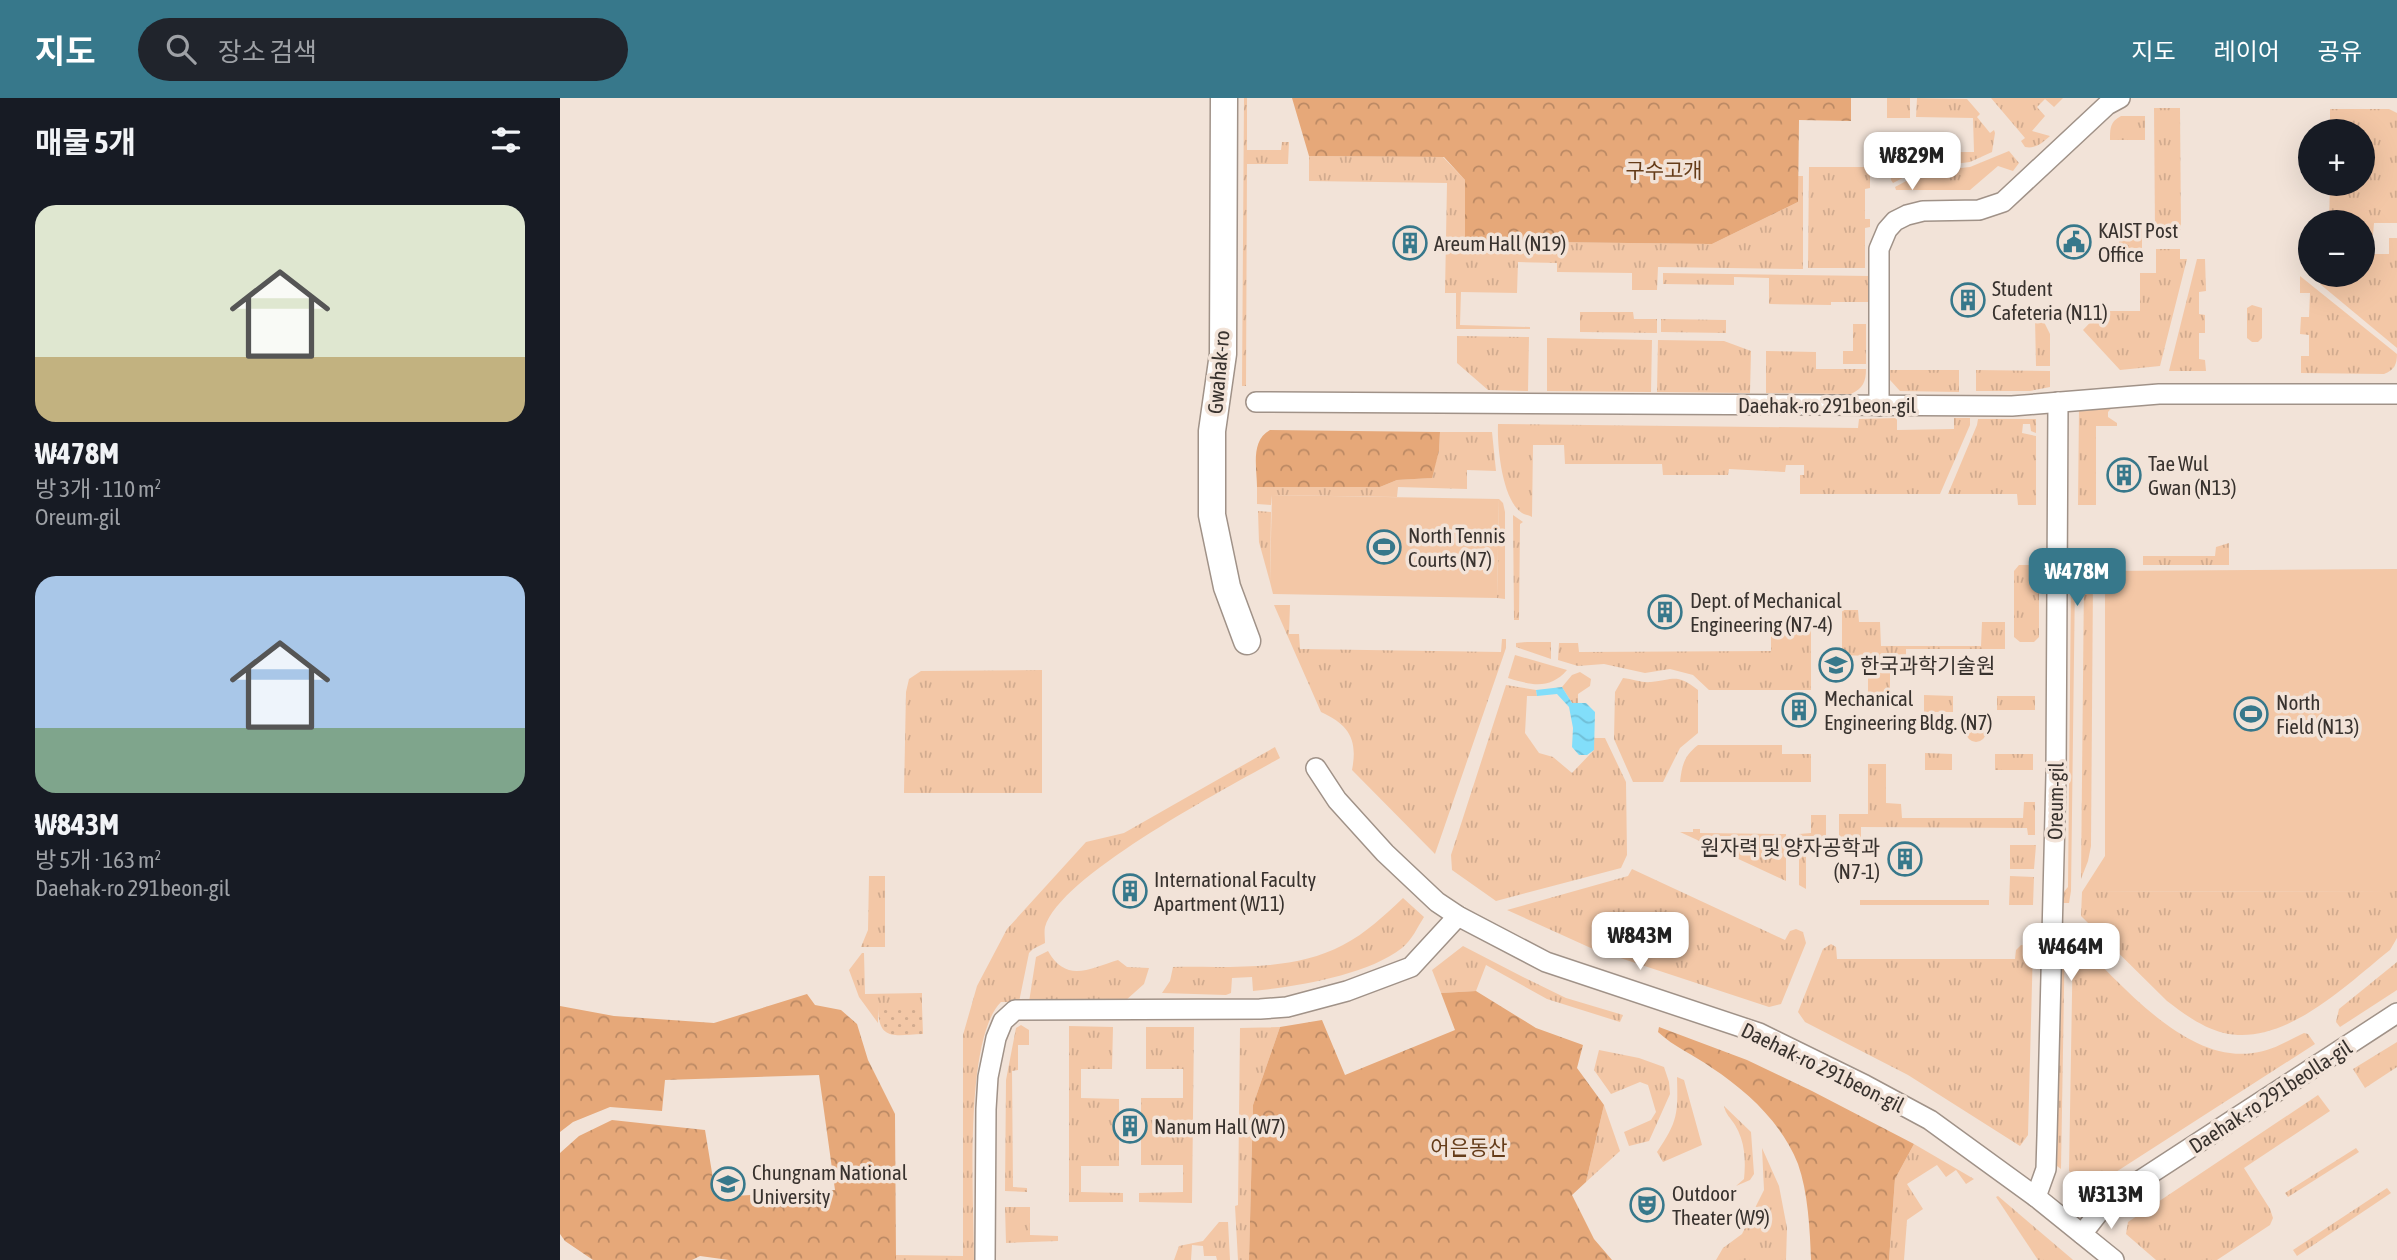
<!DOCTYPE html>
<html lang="ko">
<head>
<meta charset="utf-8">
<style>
	:root { --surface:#171b24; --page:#20242c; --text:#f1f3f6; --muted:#9ea1a6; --accent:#37788b }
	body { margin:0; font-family:"Asap Condensed","Noto Sans KR",sans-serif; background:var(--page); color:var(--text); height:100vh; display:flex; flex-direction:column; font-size:26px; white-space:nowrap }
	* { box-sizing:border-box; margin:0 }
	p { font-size:23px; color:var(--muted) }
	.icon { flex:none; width:38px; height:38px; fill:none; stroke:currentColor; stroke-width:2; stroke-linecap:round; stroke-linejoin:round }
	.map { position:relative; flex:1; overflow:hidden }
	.side { display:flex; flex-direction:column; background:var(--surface); width:560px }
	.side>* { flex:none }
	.tools { position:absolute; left:1738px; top:21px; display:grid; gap:14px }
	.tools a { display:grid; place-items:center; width:77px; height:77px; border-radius:50%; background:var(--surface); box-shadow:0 7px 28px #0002; font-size:35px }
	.price { position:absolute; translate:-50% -60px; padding:0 16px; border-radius:14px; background:#fff; color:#222; font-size:23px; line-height:46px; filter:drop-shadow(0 2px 4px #0008) }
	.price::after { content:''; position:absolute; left:50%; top:42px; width:21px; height:16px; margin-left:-10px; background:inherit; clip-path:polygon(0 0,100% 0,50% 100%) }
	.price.current { background:var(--accent); color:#fff }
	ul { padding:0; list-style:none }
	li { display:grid; align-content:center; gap:14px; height:371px; padding:0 35px }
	li span { display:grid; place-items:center; height:217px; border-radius:21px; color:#555 }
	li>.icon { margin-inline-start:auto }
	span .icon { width:126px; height:126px; fill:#fffc; stroke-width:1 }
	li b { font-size:30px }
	h2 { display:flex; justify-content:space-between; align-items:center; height:84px; padding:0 35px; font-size:30px }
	header { display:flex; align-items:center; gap:42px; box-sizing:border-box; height:98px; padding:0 35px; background:var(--accent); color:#fff }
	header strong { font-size:33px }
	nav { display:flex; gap:38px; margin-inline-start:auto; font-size:24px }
	.search { width:490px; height:63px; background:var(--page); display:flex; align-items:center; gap:18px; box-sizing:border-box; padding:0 24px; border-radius:38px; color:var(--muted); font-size:26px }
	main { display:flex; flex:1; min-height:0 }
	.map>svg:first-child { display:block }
	.grass { fill:url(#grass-tufts) }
	.forest { fill:url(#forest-crowns) }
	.park { fill:url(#park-dots) }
	.pitch { fill:#f3c7a6 }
	.water { fill:url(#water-waves) }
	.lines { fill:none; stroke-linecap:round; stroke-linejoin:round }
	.street-casing { stroke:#a09288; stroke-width:22 }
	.secondary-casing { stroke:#a09288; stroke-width:29 }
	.street { stroke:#fff; stroke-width:19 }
	.secondary { stroke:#fff; stroke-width:26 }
	.labels { text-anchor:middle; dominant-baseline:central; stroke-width:7; stroke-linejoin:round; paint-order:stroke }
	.park-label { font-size:21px; fill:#653c19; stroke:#f2e3d8 }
	.poi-label { font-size:21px; fill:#38322e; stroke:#f2e3d8; text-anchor:start }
	.street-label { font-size:21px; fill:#38322e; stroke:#f2e3d8 }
</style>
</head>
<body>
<header>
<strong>지도</strong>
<div class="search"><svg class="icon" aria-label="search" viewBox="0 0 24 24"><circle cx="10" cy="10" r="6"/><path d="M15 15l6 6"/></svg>장소 검색</div>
<nav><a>지도</a><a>레이어</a><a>공유</a></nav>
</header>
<main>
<section class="side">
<h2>매물 5개<svg class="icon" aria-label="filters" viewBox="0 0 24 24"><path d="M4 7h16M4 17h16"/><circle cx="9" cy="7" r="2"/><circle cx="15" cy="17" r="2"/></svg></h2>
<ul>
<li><span style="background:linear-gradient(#dfe7d0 70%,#c2b280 0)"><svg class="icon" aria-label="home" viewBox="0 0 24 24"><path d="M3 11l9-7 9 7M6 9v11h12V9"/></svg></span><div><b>₩478M</b><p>방 3개 · 110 m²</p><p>Oreum-gil</p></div></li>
<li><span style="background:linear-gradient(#a9c7e8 70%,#7fa58c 0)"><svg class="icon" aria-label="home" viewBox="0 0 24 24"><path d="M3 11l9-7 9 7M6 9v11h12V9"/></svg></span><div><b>₩843M</b><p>방 5개 · 163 m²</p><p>Daehak-ro 291beon-gil</p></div></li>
</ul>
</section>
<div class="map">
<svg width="1837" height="1162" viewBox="0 0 1837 1162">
	<defs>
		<pattern id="grass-tufts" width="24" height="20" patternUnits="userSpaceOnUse" patternTransform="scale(1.75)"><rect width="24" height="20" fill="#f3c7a6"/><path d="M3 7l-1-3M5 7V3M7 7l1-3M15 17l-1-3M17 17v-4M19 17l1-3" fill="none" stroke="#d1ab8f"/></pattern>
		<pattern id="forest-crowns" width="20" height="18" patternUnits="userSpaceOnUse" patternTransform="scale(1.75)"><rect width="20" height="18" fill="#e6a879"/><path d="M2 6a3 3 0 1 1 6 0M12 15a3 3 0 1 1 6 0" fill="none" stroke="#bb8964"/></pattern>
		<pattern id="park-dots" width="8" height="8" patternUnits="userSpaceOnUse" patternTransform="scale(1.75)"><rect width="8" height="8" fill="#f3c7a6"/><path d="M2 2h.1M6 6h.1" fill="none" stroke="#d1ab8f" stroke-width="1.8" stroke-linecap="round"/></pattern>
		<pattern id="water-waves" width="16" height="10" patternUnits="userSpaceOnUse" patternTransform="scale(1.75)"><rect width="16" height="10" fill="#82defa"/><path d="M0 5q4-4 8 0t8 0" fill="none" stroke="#71bfd7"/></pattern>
	</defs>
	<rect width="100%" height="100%" fill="#f2e3d8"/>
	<!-- grass -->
	<g class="grass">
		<path d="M684,0h3v52h34l1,-8h7l-1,22h-41l-1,222h-4z"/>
		<rect x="1327" y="0" width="23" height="20"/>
		<path d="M1357,0l50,1 13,15 -3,3 13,16 4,-3 1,3 -3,19 -22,10 -48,6 -29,15 -2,-3v-28h83l-1,-34 -57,-1z"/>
		<path d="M1431,0h72l-9,9 -9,-8 -8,8 8,9 -13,15 18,5c-8,7 -14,13 -25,11l-4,-6 4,-3z"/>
		<path d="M1594,10h26l1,122h-26z"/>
		<path d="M1770,11h59l8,4v110h-23l-1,12h-10l-1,-13h-33l1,-38h32v-53h-32z"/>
		<path d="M1561,18h24v24h-35c0,-12 0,-18 11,-24z"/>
		<path d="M1449,53l10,12 -6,8 -15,-5 -28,24h-74l-1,-3 28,-15 47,-5z"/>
		<path d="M749,58l134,1 22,23v61l247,3 86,-42v-26h5v93l-145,-2 -1,23h-25v-17l-75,-1v-9l-39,-1 -1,31 -56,-1 -1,33 70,2v2h-74v-36h-11l2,-110 -138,-2z"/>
		<path d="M1249,69h61v21l-5,1v30h5v8l-5,1v40h-57z"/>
		<rect x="1559" y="127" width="23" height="23"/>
		<path d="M1829,140h8v110l-77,-64 6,-8 -1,-1h37l1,-21h26z"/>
		<path d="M1596,151h24v10h7l-27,107 -40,4 -37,-40 18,-19h39v-38h16z"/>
		<path d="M1637,161h8l1,32 -7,1v22l6,1v18h-6v26l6,1 1,11h-37z"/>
		<path d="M1103,175l206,3v26h-38v3l-62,-1v-26l-35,-1v8l-71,-1z"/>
		<path d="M1740,178l97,78c0,11 -3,16 -13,20l-83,-1v-17h8v-21l-9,-1 1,-17h8l1,-24h-10z"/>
		<path d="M1692,207l10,3v30l-4,4h-6l-5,-4v-30z"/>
		<path d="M1020,214h53l1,7h23v14l-77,-1z"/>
		<path d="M1480,216l10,20v32h-14l-1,-48z"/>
		<path d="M1101,221l65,1v13l-65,-1z"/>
		<path d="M1293,226h13v40h-23v-13h10z"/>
		<path d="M897,238l72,1 -1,54 -40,-1 -31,-27z"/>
		<path d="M987,240l105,2 -1,52 -104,-1z"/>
		<path d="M1098,242l66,1 27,10 -1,42 -93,-1z"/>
		<path d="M1206,253l50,1v17h50c0,13 -3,19 -15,25l-85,-1z"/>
		<path d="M1330,272h69v22l-59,-1 -10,-11z"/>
		<path d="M1416,272l74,1v16l-20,4h-54z"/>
		<path d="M1555,306l-7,8v5l9,6v3h-21v79h-18l1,-97z"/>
		<path d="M1337,320v12l57,-1v-11h16v7l-30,69h-140v-19h4v-10h-18l-1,7 -56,-3 -1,6h-65l-1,-11h-97l-1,-19h-31l-1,72c-3,-2 -7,-2 -10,-4 -20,-13 -25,-67 -24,-89l360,4 1,-9z"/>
		<path d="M1418,321h58v14l-5,-2 -1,-7h-7l-1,9 14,3v69h-18l-1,-11h-69l29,-69z"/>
		<path d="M880,334h52l4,39 -29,-1v19l-69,-2 -1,10 -125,-2 -1,10 -14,-1v-17h123l17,-7 34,-2 8,-27z"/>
		<path d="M939,401l4,4 2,9v87l-8,-1z"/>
		<path d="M698,413l13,1 -1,70 -11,-40z"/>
		<path d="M953,417l10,7 -3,2 -1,96h-5z"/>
		<path d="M1669,445v22h-86v-9h72l1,-9z"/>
		<path d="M1524,457h35v10l-26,-1v9h-9z"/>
		<path d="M1459,467h16l4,5v67l-5,5h-14l-6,-5v-66z"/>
		<path d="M1506,482h9l-4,311 -2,12h-8v-8l7,-8 3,-299z"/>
		<path d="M1524,482h9l-2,266 -3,15 -7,18z"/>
		<path d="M714,507h16l-1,29h10l1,15 201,3 1,-13h4v9l-71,206 -83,-84c6,-31 -3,-45 -31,-58z"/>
		<path d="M1282,512h16l1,12h21l1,24h100l1,-24h23v27h-99v14h-16v40h-22v-47l-26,-1z"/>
		<path d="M1211,532h40v60h-102l-16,-15 -23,-6 -25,4 -41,-9 -26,2 -20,-6 1,-17h19l1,9 192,-1z"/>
		<path d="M967,544h24v17l-35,-12v-4z"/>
		<path d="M955,557l52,15c-17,20 -36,15 -59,8z"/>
		<path d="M482,572v123h-138l2,-101 3,-13 12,-8z"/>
		<path d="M1020,574l11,7 -1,7 -12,8v9h-6l-10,-16 10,-12z"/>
		<path d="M1063,580c10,1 19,5 28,4 23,-2 25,-9 47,8v43l-18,15 -17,34h-30l-19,-43 1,-47z"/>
		<path d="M946,587l30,5 1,6h-10l-2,37 14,20 14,4 19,16 22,-23v-12h11l21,44 1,73 -6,13 -125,33 -44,-31 -1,-15z"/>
		<path d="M1364,597l29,1v16h-29z"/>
		<rect x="1437" y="598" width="38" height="14"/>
		<circle cx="1416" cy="634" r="10"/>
		<path d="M1138,647h84v9h29v28h-131c2,-17 4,-26 18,-37z"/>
		<path d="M715,649l5,11c-51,29 -219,116 -235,169 -1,5 0,11 0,16l-12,6 -4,4 -10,49h-18c-38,38 -27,202 -27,258h-78v-5l67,1v-221l14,-49 30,-57 79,-87 38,-9z"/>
		<path d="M1365,655l27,1v16h-27z"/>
		<rect x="1435" y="656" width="38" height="16"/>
		<path d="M1308,666h18v39l15,1 1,14h121l1,-16h11v33h-7l-1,-7 -166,-1v20h-22v-33h29z"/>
		<path d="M1251,717h15v32h-20v42l-7,-4v-51l12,-1z"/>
		<path d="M1133,731h7v4l86,1v47l-106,-49h13z"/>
		<path d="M1450,747h26l-2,24h-24z"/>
		<path d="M1072,771l153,71 5,-9 6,-2 7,3 3,11 -25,61 -12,3 -176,-58 -86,-39 121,-34z"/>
		<path d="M309,778h16v71h-24l7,-17z"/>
		<path d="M1450,778l24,1 -1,28h-24z"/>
		<path d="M1837,793v47l-7,12c-43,34 -105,97 -166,83 -21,-5 -40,-19 -57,-32l-86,-85 1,-24z"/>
		<path d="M843,800l21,19c-7,11 -12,23 -22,31 -34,27 -107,39 -149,43l-1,-14 -20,1 -1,15 -5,2 -64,-2 8,-12 3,-14c56,-1 119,5 170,-22 23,-12 41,-29 60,-47z"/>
		<rect x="1300" y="802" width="129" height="5"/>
		<path d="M1501,829l4,4 -4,238 -4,-3z"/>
		<path d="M1513,839c46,44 111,126 180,116 19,-2 34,-12 51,-20l4,1 7,10 -224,144 -22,-17z"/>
		<path d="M1271,846l5,3 1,12h178l1,-9 5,-5 12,1 -5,189 -8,11 -112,-71 -103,-53 -7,-10 25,-63z"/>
		<path d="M903,848l58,30 45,22 57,17 -3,7 -73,-23 -61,-34 -10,26 -35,2 -9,-23z"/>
		<path d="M488,853c18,32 41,18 70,9l9,7 22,1 -5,16 -19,17 -96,1 7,-45z"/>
		<path d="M302,855h2l1,41 57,-1v13h-44v17l-19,-26 -10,-27z"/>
		<path d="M1837,864v28l-57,37 -4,-5 3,-13z"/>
		<path d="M461,927l8,5v15h-11v25l-6,1 1,116 14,1v4l-22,-1 1,-111 10,-52z"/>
		<path d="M509,928l44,1 -1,42h-31v29l38,1v67h-38v26l42,1v9h-54z"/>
		<path d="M586,929h48l-2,176 -53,-1v-9l44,-1v-27h-42v-67h42v-29h-37z"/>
		<path d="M720,929l-27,78 -4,155h-11l-3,-54 3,-1 2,-177z"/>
		<path d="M1837,944v25l-32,21 -12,-19z"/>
		<path d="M1039,952l40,8 25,9 5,15 1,12 -21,47 -20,5 -5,-14 27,-12 5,-8 -8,-27 -8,-3 -29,12 -17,-24z"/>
		<path d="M1117,979l7,3 18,65 -39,17 -6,-10c21,-31 21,-38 20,-75z"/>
		<path d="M1758,997l12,16 -86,57 26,41 3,9 -3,7 -53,35h-61l-30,-26 2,-12z"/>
		<path d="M1044,1007l16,46 -34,31z"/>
		<path d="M1164,1008l27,26 3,42 -4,6 -14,6 8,-7c2,-18 1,-38 -9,-54 -5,-8 -9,-10 -11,-19z"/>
		<path d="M1354,1046l60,35 -8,5 -10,-14 -10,7 -9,-12 -30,19 16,25 -16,11 -3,40h-15l6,-81z"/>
		<path d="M1202,1050l17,38 8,42 -1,32h-70l7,-12 19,-14 22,-44z"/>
		<path d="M1796,1050l3,4 -71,45 -3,-4z"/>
		<path d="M1827,1090l4,5 -94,63 -4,-6z"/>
		<path d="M1438,1098l74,63 1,1h-35l-42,-63z"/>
		<path d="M445,1109h25v28l28,1v5l-52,2z"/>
		<path d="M659,1124h9l2,38h-13l-1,-4h-12l-1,-10 -11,-1 -1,15h-17l5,-14 24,-5z"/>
	</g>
	<!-- forest -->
	<g class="forest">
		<path d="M732,0h559v23l-52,-1 -1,82 -86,42 -247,-3v-61l-21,-23 -135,-1z"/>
		<path d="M710,332l170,2 -1,19 -7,27 -35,2 -17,7h-123c0,-19 -7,-46 13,-57z"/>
		<path d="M916,893l60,37 47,17 -6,23 27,37 -18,77 -14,13 22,44 18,21h-363l4,-155 27,-78 42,-7 23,55 110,-45 -14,-37z"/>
		<path d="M247,896l8,11 26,5 16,14 11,36 27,54 1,146h-167l-29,-4 -8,4h-99l-28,-19 -5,-7v-81l19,-17 33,-16 93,10 11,67 119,-7 -16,-115 -154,5 -3,31 -52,-4 -37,15 -13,10v-126l54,10 100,7z"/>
		<path d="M1099,929l88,33 65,31 102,53 -19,35 -6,81h-78c-1,-30 -3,-68 -13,-96 -16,-41 -51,-73 -86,-96 -18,-13 -38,-21 -54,-36z"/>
	</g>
	<!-- park -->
	<path class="park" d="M318,908h44l1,28c-29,1 -45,8 -45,-28z"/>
	<!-- pitch -->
	<g class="pitch">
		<path d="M712,397l227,4 -2,99 -224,-4 -3,-12z"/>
		<path d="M1837,471v322l-315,1 23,-36v-285z"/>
	</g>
	<!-- water -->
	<path class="water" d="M1002,589l10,16h14l9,9 -1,38 -7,5h-8l-7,-8 1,-19 -4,-21 -12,-13 -20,2 -1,-6z"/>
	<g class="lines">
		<defs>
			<g id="street">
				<path d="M696,304l756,4 147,-12h238"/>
				<path d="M1319,308v-157l8,-19 8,-9 12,-6 16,-4 56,-1 24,-8 104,-97 13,-7"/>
				<path d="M756,670l21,32 48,53 52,49 21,14 88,46 213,71 106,52 65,35 106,77 78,63"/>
				<path d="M1476,1099l10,-28 1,-33 9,-361 2,-373"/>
				<path d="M1522,1136l25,-32 290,-189"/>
				<path d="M425,1162l1,-151 2,-32 8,-39 7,-17 12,-11 245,-1 27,-2 60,-16 64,-24 47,-51"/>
			</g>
			<path id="secondary" d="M664,0l-1,256 -11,77v84l15,72 20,54"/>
		</defs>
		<!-- street casing -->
		<use href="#street" class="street-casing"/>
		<!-- secondary casing -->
		<use href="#secondary" class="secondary-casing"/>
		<!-- street -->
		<use href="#street" class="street"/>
		<!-- secondary -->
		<use href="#secondary" class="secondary"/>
	</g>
	<!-- icons -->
	<defs>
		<symbol id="civic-ring" viewBox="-11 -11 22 22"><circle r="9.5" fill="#f2e3d8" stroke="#37788b" stroke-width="1.5"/><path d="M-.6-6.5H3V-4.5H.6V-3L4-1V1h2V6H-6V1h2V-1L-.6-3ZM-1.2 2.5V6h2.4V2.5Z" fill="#37788b"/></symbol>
		<symbol id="building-ring" viewBox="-11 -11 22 22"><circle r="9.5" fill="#f2e3d8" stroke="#37788b" stroke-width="1.5"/><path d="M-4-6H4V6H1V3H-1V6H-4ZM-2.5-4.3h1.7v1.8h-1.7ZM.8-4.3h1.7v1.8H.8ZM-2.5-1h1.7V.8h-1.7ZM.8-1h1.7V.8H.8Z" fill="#37788b"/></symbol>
		<symbol id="stadium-ring" viewBox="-11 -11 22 22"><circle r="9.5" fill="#f2e3d8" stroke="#37788b" stroke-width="1.5"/><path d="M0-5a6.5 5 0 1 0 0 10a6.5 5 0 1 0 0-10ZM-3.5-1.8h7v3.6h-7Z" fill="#37788b"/></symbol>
		<symbol id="university-ring" viewBox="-11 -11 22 22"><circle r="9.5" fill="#f2e3d8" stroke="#37788b" stroke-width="1.5"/><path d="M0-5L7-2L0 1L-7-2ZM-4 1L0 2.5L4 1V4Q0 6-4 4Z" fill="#37788b"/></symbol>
		<symbol id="theatre-ring" viewBox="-11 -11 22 22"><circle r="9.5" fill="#f2e3d8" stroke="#37788b" stroke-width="1.5"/><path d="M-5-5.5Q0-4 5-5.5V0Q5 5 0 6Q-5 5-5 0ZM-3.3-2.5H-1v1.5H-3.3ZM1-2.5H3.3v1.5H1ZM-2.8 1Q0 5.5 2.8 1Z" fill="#37788b"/></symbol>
	</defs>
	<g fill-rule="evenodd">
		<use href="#civic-ring" x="1495" y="125" width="38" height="38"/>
		<use href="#building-ring" x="831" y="126" width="38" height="38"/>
		<use href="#building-ring" x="1389" y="183" width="38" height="38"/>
		<use href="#building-ring" x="1545" y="358" width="38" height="38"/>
		<use href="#stadium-ring" x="805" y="430" width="38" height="38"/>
		<use href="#building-ring" x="1086" y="495" width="38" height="38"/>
		<use href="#university-ring" x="1257" y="548" width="38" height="38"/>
		<use href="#building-ring" x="1220" y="593" width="38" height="38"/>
		<use href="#stadium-ring" x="1672" y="597" width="38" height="38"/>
		<use href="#building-ring" x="1326" y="742" width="38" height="38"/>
		<use href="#building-ring" x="551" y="774" width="38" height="38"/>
		<use href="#building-ring" x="551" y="1009" width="38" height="38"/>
		<use href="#university-ring" x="149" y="1067" width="38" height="38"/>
		<use href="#theatre-ring" x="1068" y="1088" width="38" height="38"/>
	</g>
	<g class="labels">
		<!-- park labels -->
		<g class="park-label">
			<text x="1104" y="72">구수고개</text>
			<text x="909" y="1049">어은동산</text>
		</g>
		<!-- poi labels -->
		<g class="poi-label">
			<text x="1538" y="132">KAIST Post<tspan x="1538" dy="24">Office</tspan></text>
			<text x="874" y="145">Areum Hall (N19)</text>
			<text x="1432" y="190">Student<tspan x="1432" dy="24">Cafeteria (N11)</tspan></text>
			<text x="1588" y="365">Tae Wul<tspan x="1588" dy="24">Gwan (N13)</tspan></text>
			<text x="848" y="437">North Tennis<tspan x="848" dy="24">Courts (N7)</tspan></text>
			<text x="1130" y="502">Dept. of Mechanical<tspan x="1130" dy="24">Engineering (N7-4)</tspan></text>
			<text x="1300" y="567">한국과학기술원</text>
			<text x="1264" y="600">Mechanical<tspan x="1264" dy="24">Engineering Bldg. (N7)</tspan></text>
			<text x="1716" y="604">North<tspan x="1716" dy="24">Field (N13)</tspan></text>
			<text x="1320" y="749" text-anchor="end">원자력 및 양자공학과<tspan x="1320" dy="24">(N7-1)</tspan></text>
			<text x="594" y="781">International Faculty<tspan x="594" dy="24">Apartment (W11)</tspan></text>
			<text x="594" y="1028">Nanum Hall (W7)</text>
			<text x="192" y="1074">Chungnam National<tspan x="192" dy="24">University</tspan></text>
			<text x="1112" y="1095">Outdoor<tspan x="1112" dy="24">Theater (W9)</tspan></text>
		</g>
		<!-- street labels -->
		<g class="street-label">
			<text transform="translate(658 274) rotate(-85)">Gwahak-ro</text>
			<text x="1267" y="307">Daehak-ro 291beon-gil</text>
			<text transform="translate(1495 703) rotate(-89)">Oreum-gil</text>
			<text transform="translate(1263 969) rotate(26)">Daehak-ro 291beon-gil</text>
			<text transform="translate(1710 998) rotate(-33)">Daehak-ro 291beolla-gil</text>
		</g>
	</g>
</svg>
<div class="tools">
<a>+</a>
<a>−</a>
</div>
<b class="price" style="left:1352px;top:94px">₩829M</b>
<b class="price current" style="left:1517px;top:510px">₩478M</b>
<b class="price" style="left:1080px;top:874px">₩843M</b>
<b class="price" style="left:1511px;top:885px">₩464M</b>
<b class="price" style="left:1551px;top:1133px">₩313M</b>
</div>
</main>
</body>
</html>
